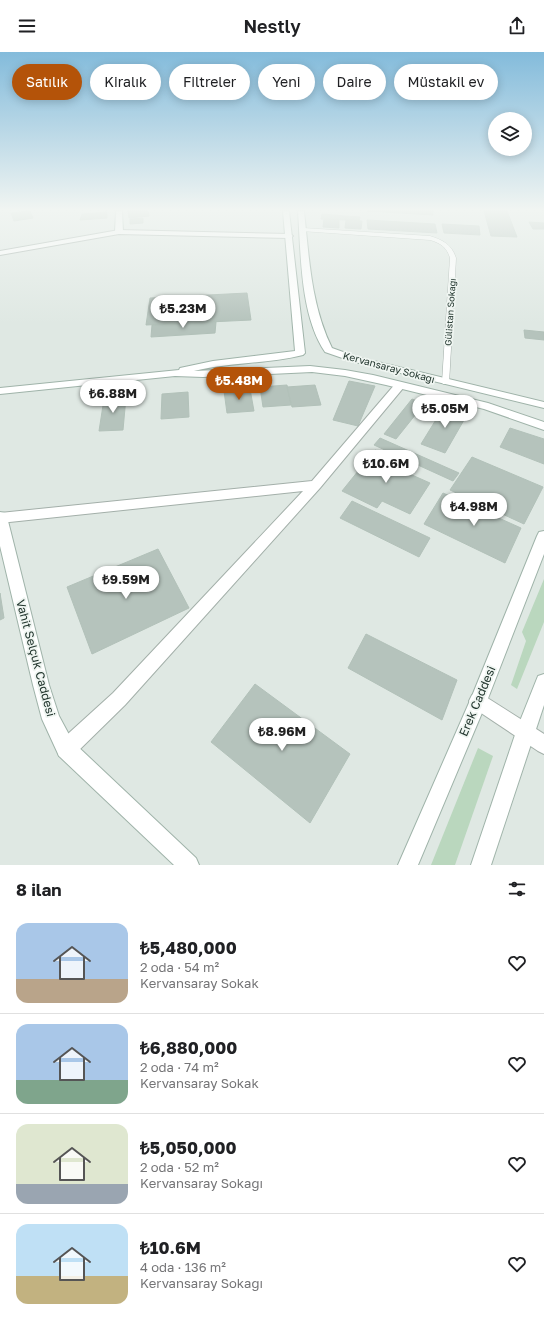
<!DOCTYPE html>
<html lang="tr">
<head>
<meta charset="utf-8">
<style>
	:root { --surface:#fff; --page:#f2f2f2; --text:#202124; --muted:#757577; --line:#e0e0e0; --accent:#b45309 }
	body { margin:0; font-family:"Golos Text",sans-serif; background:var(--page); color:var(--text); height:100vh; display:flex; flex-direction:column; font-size:15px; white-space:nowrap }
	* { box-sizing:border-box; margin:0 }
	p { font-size:13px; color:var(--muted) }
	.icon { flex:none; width:22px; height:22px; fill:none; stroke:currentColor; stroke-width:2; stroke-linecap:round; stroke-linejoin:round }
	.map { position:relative; height:813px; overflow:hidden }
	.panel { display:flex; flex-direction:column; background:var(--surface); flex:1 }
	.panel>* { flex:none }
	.top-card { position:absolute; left:12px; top:12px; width:520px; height:36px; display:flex; gap:8px }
	.buttons { position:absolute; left:488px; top:60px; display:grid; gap:8px }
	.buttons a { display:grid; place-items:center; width:44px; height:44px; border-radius:50%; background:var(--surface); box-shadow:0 2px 10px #0003; font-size:20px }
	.price { position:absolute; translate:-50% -34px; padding:0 9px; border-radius:14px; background:#fff; color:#222; font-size:13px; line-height:26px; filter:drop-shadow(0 1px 2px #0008) }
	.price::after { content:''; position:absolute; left:50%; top:24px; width:12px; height:9px; margin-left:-6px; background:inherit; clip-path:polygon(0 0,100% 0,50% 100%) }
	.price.on { background:var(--accent); color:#fff }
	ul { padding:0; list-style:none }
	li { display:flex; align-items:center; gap:12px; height:100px; padding:0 16px }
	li+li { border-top:1px solid var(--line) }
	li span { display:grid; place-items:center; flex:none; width:112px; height:80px; border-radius:12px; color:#555 }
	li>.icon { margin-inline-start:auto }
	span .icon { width:48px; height:48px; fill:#fffc; stroke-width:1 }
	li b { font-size:17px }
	h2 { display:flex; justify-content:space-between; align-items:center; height:48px; padding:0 16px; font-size:17px }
	.pill { padding:0 14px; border-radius:18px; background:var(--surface); box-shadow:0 2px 10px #0003; font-size:14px; line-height:36px }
	.pill.on { background:var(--accent); color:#fff }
	header { display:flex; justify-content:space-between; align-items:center; height:52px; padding:0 16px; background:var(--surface); font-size:18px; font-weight:600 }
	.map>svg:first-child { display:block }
	.green { fill:#bad7be }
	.building { fill:#b5c3bc; stroke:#b2c1b9 }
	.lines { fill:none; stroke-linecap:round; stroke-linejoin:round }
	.lane-casing { stroke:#a3afa9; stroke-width:1 }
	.street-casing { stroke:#a3afa9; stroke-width:2 }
	.secondary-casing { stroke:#9fb3a9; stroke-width:2 }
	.lane { fill:#fff; fill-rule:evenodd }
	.street { fill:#fff; fill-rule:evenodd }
	.secondary { fill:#fff; fill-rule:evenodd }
	.labels { text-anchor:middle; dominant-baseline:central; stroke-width:3.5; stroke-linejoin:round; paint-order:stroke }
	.far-street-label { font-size:9px; fill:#22362e; stroke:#eff5f1 }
	.street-label { font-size:10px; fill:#22362e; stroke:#eff5f1 }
	.near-street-label { font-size:12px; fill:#22362e; stroke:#eff5f1 }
</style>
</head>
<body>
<header><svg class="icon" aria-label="menu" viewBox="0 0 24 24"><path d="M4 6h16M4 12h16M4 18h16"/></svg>Nestly<svg class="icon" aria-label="share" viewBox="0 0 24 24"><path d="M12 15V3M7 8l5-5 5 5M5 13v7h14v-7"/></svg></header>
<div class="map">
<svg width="544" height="813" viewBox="0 0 544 813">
	<rect width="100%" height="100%" fill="#dfe8e3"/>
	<!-- green -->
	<g class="green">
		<path d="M544,527v43l-27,67 -6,-4 15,-44 -4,-9z"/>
		<path d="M478,696l15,8 -38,109h-24z"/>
	</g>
	<!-- building -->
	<g class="building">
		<path d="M30,159l3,7 -19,3 -3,-8z"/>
		<path d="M128,159h20l1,5 -20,2z"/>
		<path d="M367,159h66v4z"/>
		<path d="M484,159h23l10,26 -26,-1z"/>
		<path d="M107,160v6l-27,2 2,-6z"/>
		<path d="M322,162l24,2v4l-25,-1z"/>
		<path d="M346,164l14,1 -1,4 -13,-1z"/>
		<path d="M143,166v5l-13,1v-5z"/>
		<path d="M324,167l15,1v8l-16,-1z"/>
		<path d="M346,168l16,1 -1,8 -16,-1z"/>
		<path d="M367,168l68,4 2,9 -69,-4z"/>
		<path d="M529,170l15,1v6h-11z"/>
		<path d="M442,172l37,2 1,9 -36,-2z"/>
		<path d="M247,241l4,27 -105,5 4,-27z"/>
		<path d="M216,270l-1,11 -64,4 1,-12z"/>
		<path d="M524,278l20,2v8l-19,-2z"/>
		<path d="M349,329l26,5 -17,40 -25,-6z"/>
		<path d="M287,333l4,20 -28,2 -3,-20z"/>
		<path d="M315,333l6,20 -29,2 -5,-20z"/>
		<path d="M250,337l4,22 -27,2 -3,-22z"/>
		<path d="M188,340l1,25 -28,2 1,-25z"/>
		<path d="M126,345l-3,33 -24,1 5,-32z"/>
		<path d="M412,347l12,5 -28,35 -12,-5z"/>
		<path d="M445,353l23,8 -23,40 -24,-9z"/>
		<path d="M510,376l34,11v25l-44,-17z"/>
		<path d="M380,386l79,35 -6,8 -79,-36z"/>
		<path d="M375,398l32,15 -4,6 27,12 -20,31 -28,-13 -5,7 -35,-17z"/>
		<path d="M472,405l71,30 -19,37 -74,-34z"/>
		<path d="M443,441l78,35 -16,35 -81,-39z"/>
		<path d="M352,449l78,37 -11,19 -79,-39z"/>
		<path d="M158,497l31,59 -97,46 -25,-67z"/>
		<path d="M0,541l4,25 -4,2z"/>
		<path d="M366,582l91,46 -15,40 -94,-52z"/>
		<path d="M255,632l95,70 -40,69 -99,-81z"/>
	</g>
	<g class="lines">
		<defs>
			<path id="lane" d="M303,176l127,8c13,4 22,9 26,22l-7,126h-6l-1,-2 8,-124c-3,-11 -10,-15 -20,-18l-129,-9 -1,-1z"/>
			<g id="street">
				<path d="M119,178l170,4 4,2 -4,2 -170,-4 -119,21v-4z"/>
				<path d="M400,330l5,3 -1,2 -84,101 -195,217 -52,51 -7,2 -7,-2 -2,-7 2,-7 54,-49 190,-202 -303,32v-10l312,-32 84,-98z"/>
				<path d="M478,640l66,42v20l-6,-3 -66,-44 -3,-6 3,-6z"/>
			</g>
			<g id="secondary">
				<path d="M116,159h6l1,21 -4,2 -4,-2z"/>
				<path d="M283,159h6l16,142 -2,2c-36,9 -73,7 -109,16l116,-5 35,4 28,5 115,28 56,19v8l-60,-21 -98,-24 -41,-9 -33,-4 -109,5 -28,-1 -175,18v-6l179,-18 1,-2 33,-7 82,-10z"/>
				<path d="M298,159h6c5,46 7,95 28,137l25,9 187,45v6l-193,-47 -26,-9c-25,-37 -24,-98 -27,-141z"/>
				<path d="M0,460l5,1 2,4 42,168 10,31 14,26 123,116 3,7h-25l-115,-109 -17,-37 -9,-34 -33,-139z"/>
				<path d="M544,479v23l-57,147 -69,164h-20l74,-169 65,-160 2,-4z"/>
				<path d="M544,622v31l-53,160h-20l47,-139 20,-50z"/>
			</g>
		</defs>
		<!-- lane casing -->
		<use href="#lane" class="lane-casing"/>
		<!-- street casing -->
		<use href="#street" class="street-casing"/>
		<!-- secondary casing -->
		<use href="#secondary" class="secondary-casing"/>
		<!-- lane -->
		<use href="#lane" class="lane"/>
		<!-- street -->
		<use href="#street" class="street"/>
		<!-- secondary -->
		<use href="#secondary" class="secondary"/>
	</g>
	<!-- sky -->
	<linearGradient id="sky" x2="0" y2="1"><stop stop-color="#83bbdb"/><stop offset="0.58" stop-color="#f1f5f2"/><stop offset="1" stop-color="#f1f5f2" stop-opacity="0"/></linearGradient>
	<rect width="544" height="272" fill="url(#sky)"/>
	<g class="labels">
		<!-- far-street labels -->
		<g class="far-street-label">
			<text transform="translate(450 260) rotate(-86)">Gülistan Sokağı</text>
		</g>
		<!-- street labels -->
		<g class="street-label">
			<text transform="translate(389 315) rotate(15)">Kervansaray Sokağı</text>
		</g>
		<!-- near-street labels -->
		<g class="near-street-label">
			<text transform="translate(36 606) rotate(75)">Vahit Selçuk Caddesi</text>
			<text transform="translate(477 649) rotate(-67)">Erek Caddesi</text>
		</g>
	</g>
</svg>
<div class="buttons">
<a><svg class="icon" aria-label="layers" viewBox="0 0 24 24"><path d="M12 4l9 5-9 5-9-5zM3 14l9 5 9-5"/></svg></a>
</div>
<b class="price" style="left:183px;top:277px">₺5.23M</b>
<b class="price on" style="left:239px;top:349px">₺5.48M</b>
<b class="price" style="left:113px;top:362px">₺6.88M</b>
<b class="price" style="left:445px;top:377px">₺5.05M</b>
<b class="price" style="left:386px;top:432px">₺10.6M</b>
<b class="price" style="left:474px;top:475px">₺4.98M</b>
<b class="price" style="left:126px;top:548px">₺9.59M</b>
<b class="price" style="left:282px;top:700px">₺8.96M</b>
<div class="top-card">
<a class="pill on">Satılık</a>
<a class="pill">Kiralık</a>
<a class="pill">Filtreler</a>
<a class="pill">Yeni</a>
<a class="pill">Daire</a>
<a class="pill">Müstakil ev</a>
</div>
</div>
<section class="panel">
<h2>8 ilan<svg class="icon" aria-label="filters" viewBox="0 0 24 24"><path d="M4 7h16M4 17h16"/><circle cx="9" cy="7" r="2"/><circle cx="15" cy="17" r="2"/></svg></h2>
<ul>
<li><span style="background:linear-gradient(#a9c7e8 70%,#b9a48a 0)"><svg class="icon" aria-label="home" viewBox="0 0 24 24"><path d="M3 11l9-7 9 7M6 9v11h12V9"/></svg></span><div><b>₺5,480,000</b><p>2 oda · 54 m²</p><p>Kervansaray Sokak</p></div><svg class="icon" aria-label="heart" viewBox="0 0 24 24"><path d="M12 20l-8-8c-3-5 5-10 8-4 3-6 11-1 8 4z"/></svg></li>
<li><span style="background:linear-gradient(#a9c7e8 70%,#7fa58c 0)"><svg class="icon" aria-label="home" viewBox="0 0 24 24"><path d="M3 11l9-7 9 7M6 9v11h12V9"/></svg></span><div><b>₺6,880,000</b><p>2 oda · 74 m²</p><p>Kervansaray Sokak</p></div><svg class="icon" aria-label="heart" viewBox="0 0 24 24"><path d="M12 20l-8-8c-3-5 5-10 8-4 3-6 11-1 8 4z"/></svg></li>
<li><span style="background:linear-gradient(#dfe7d0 75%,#9aa5b1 0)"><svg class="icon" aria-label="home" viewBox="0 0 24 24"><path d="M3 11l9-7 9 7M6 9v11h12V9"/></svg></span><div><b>₺5,050,000</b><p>2 oda · 52 m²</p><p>Kervansaray Sokağı</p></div><svg class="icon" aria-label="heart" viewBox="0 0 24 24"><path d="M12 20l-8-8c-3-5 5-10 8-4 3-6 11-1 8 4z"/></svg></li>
<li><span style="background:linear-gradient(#bfe0f5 65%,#c2b280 0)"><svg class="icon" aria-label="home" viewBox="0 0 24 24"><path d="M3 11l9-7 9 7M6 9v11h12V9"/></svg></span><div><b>₺10.6M</b><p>4 oda · 136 m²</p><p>Kervansaray Sokağı</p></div><svg class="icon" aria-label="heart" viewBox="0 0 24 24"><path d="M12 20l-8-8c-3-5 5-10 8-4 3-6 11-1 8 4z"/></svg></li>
</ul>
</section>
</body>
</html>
